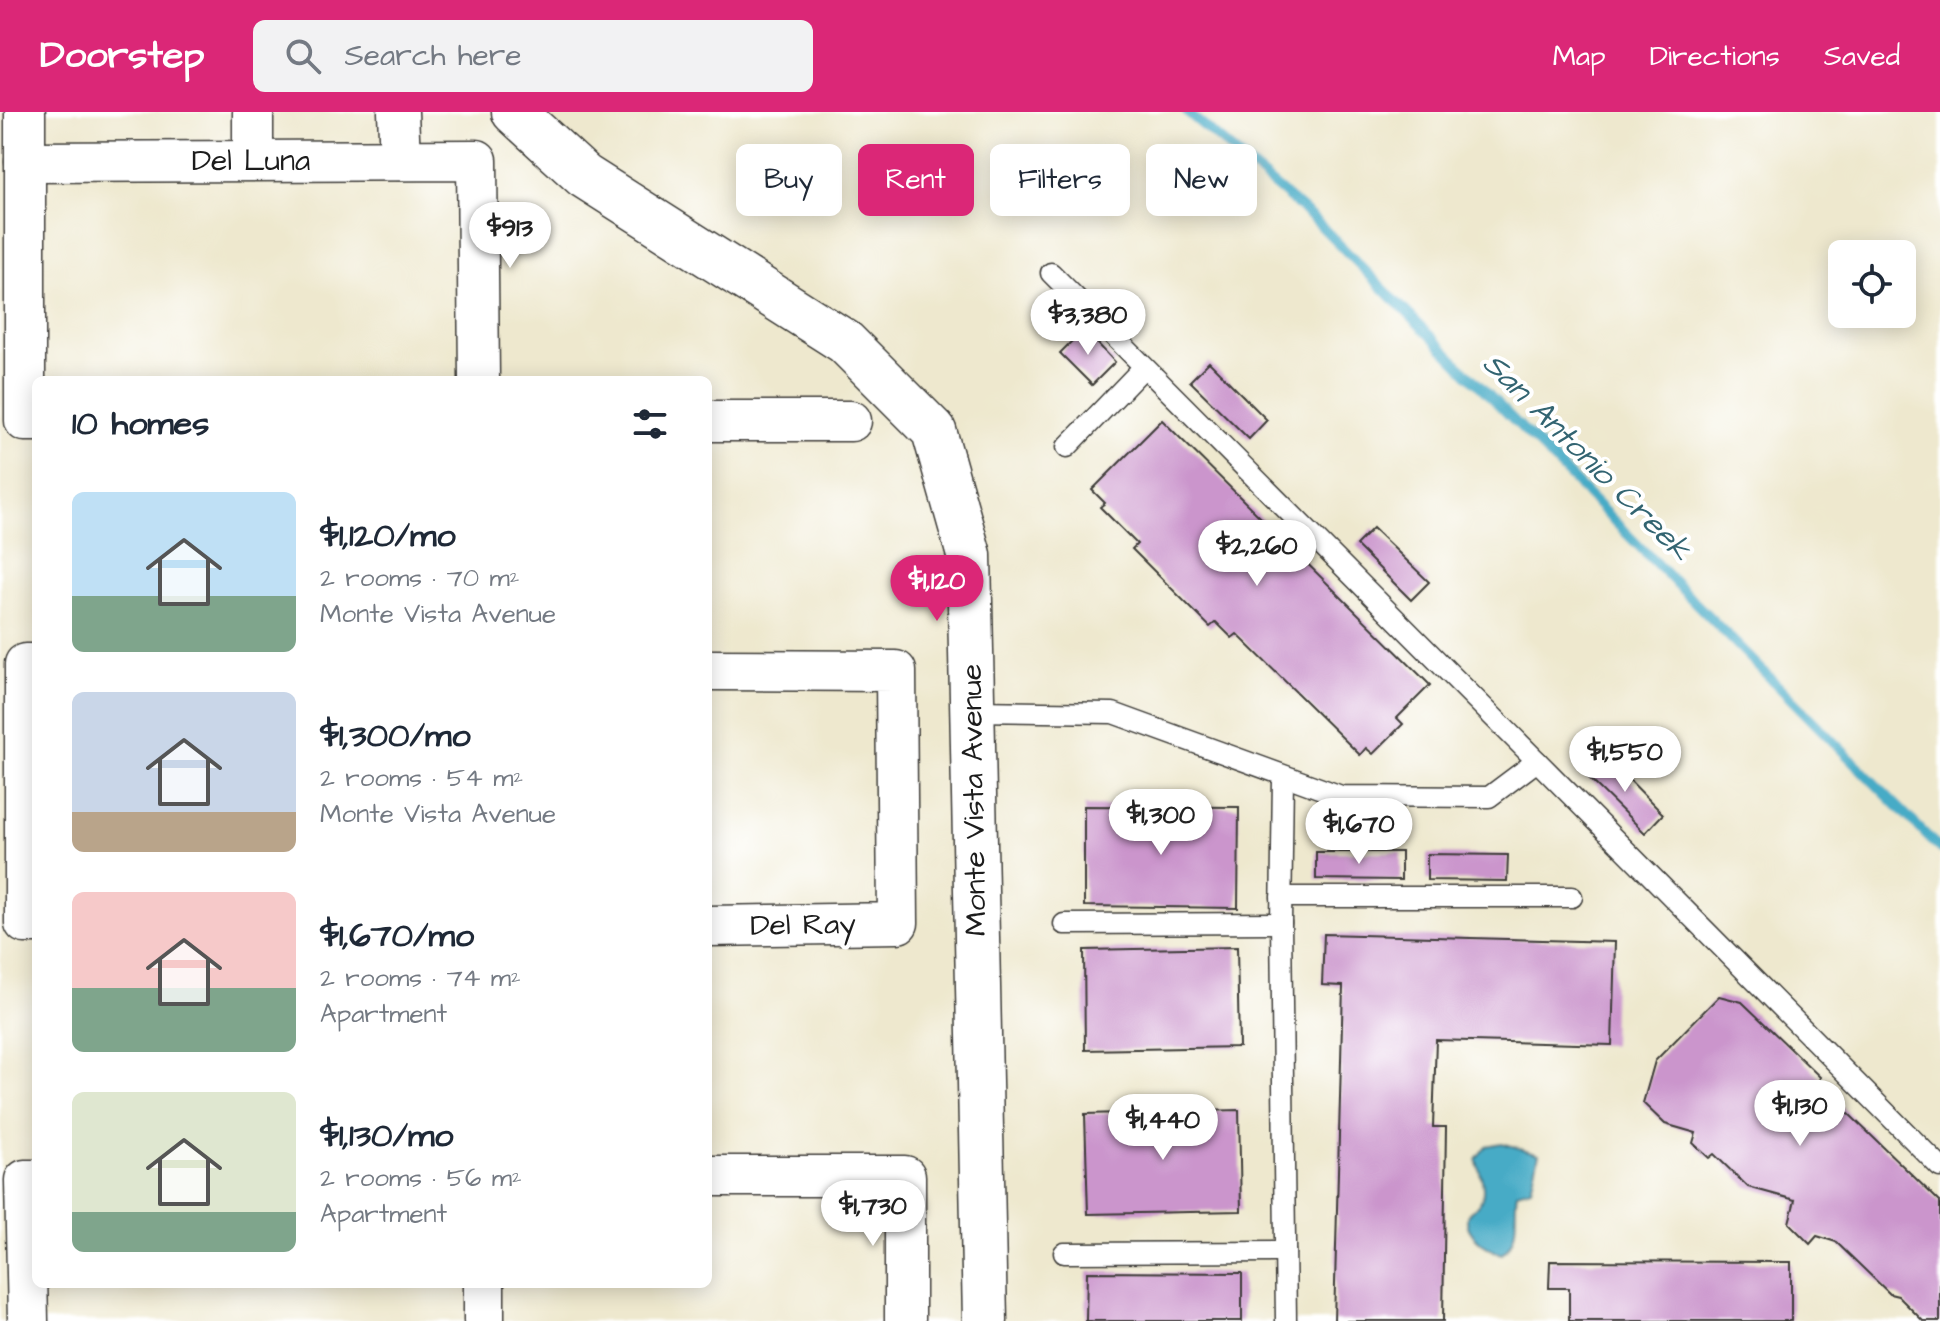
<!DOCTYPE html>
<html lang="en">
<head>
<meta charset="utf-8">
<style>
	:root { --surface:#fff; --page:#f2f2f3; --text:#1f2937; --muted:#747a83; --accent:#db2777 }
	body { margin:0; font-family:"Architects Daughter",sans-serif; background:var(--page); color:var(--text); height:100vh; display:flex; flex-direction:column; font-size:30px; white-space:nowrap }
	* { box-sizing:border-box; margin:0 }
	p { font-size:26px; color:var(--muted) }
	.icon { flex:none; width:44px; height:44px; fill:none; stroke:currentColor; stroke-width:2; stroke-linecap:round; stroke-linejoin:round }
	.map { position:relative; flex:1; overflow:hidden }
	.sheet { position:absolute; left:32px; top:264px; width:680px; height:912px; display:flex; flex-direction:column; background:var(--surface); border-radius:12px; box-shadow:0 4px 20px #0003 }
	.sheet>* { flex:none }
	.top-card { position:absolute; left:736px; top:32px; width:760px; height:72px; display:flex; gap:16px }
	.buttons { position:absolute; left:1828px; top:128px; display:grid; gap:16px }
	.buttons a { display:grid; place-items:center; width:88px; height:88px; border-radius:12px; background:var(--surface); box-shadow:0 4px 20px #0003; font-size:40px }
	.price { position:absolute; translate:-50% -68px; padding:0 18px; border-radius:28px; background:#fff; color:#222; font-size:26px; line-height:52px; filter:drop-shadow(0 2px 4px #0008) }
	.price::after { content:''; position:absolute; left:50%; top:48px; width:24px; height:18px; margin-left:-12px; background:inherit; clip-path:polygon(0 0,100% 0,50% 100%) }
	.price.active { background:var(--accent); color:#fff }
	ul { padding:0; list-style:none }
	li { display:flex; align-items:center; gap:24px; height:200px; padding:0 40px }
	li span { display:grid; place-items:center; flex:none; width:224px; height:160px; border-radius:12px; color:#555 }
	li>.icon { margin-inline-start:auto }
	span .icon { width:96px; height:96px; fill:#fffc; stroke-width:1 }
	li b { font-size:34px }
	h2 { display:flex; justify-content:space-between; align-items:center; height:96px; padding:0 40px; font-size:34px }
	.pill { padding:0 28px; border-radius:12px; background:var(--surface); box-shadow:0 4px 20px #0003; font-size:28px; line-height:72px }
	.pill.active { background:var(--accent); color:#fff }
	header { display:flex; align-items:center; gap:48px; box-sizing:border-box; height:112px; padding:0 40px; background:var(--accent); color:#fff }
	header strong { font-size:38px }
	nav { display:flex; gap:44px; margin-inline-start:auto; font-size:28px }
	.search { width:560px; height:72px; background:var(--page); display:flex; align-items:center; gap:20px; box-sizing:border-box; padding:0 28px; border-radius:12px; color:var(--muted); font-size:30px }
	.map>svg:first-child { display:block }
	.water { fill:#47abc6; stroke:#326471; stroke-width:2 }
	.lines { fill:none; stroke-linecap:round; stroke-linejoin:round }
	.stream { stroke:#47abc6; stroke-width:10 }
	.building { fill:#cb95cc }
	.lane-casing { stroke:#3c3b37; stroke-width:23 }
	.street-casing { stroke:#3c3b37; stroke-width:43 }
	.secondary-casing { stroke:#3c3b37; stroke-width:47 }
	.lane { stroke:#fff; stroke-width:20 }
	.street { stroke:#fff; stroke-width:40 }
	.secondary { stroke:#fff; stroke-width:44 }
	.labels { text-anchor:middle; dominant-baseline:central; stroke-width:8; stroke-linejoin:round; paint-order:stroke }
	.street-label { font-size:30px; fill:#1c1c1c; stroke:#fff }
	.water-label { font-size:32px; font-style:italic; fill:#326471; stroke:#fff }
</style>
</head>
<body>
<header>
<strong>Doorstep</strong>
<div class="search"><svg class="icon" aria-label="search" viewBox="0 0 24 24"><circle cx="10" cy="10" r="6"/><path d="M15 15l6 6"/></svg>Search here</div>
<nav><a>Map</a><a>Directions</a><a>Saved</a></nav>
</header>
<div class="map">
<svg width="1940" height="1209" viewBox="0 0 1940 1209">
	<rect width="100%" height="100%" fill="#fff"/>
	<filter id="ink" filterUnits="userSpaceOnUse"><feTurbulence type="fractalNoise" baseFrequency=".0125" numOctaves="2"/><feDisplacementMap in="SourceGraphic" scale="16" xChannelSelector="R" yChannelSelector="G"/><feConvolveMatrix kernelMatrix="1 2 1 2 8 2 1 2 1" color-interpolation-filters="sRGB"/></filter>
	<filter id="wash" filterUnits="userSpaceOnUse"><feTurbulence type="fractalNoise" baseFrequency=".006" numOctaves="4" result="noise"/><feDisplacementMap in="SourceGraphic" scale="32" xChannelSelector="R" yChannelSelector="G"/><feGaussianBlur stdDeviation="1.8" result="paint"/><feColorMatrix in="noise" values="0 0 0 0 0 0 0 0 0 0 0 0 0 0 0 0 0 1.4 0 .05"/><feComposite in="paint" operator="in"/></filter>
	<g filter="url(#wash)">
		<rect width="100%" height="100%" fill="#eee8ce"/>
		<!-- water -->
		<path class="water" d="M1502,1031l37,11 -8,34 -14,4c-4,22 5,45 -15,62 -13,-4 -36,-19 -35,-35 0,-10 8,-9 12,-15 9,-12 1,-32 -3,-45l10,-13z"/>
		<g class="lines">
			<!-- stream -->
			<path class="stream" d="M1187,0l128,108 625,629"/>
		</g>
		<g id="blocks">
			<!-- building -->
			<g class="building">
				<path d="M1084,217l31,33 -23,23 -32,-32z"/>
				<path d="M1209,250l58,58 -18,19 -59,-58z"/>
				<path d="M1162,308l268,265 -33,33 6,6 -30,30 -7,-6 -6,7 -123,-121 -5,4 -16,-16 -6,5 -78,-78 5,-5 -37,-37 5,-4 -13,-13z"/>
				<path d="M1373,416l56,54 -18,18 -55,-55z"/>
				<path d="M1606,644l57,58 -18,19 -58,-57z"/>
				<path d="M1084,694l155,1 -1,101 -154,-2z"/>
				<path d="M1316,740h85v28l-85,-1z"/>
				<path d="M1427,742l81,1 -1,26 -80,-1z"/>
				<path d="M1324,822l291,8 -3,103 -176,-5 -3,87h13l-3,194h-109l9,-335 -21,-1z"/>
				<path d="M1237,835l2,100 -154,3 -1,-100z"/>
				<path d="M1719,884l23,6 78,75 -2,7 122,118v119h-17l-25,-25 -8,-2 -54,-52 -19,-6 -7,8 -21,-21 6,-23 -47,-13 -34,-33 -5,4 -16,-15 3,-10 -31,-9 -22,-21 12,-42z"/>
				<path d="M1239,998l2,101 -153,3 -3,-100z"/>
				<path d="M1550,1149l241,1v59h-222v-33h-20z"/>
				<path d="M1087,1160l155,1v48h-156z"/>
			</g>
		</g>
	</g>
	<g filter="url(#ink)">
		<use href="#blocks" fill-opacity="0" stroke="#3c3b37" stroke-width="2"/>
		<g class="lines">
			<defs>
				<g id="lane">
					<path d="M1051,161l486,488"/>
					<path d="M1067,335l77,-80"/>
					<path d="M973,599l140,2 228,83 148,1 48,-36 403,406"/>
					<path d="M1283,665l-2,146 5,398"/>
					<path d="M1281,785h291"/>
					<path d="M1064,812l217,-1"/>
					<path d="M1064,1141l221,-1"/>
				</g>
				<g id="street">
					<path d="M25,0v309h11"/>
					<path d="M253,0v48"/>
					<path d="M398,0l2,48"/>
					<path d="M25,50l452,-2 2,220"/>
					<path d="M708,309h143"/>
					<path d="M36,552h-11v259h11"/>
					<path d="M708,558l188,1 2,252 -190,3"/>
					<path d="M708,1064h197v145"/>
					<path d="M484,1172v37"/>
					<path d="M28,1209l-3,-141h11"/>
				</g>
				<path id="secondary" d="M514,0l70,64 261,166 89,89 35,124 16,766"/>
			</defs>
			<!-- lane casing -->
			<use href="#lane" class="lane-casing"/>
			<!-- street casing -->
			<use href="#street" class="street-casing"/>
			<!-- secondary casing -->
			<use href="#secondary" class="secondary-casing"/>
			<!-- lane -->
			<use href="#lane" class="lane"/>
			<!-- street -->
			<use href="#street" class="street"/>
			<!-- secondary -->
			<use href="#secondary" class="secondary"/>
		</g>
	</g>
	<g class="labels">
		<!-- street labels -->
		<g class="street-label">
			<text x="251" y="49">Del Luna</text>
			<text transform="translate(974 688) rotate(-91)">Monte Vista Avenue</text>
			<text transform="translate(803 813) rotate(-1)">Del Ray</text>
		</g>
		<!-- water labels -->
		<g class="water-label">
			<text transform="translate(1587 345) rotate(45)">San Antonio Creek</text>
		</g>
	</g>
</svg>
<div class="buttons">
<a><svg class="icon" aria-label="locate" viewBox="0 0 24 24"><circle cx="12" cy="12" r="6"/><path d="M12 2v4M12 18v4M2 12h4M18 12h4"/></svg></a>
</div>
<b class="price" style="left:510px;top:158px">$913</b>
<b class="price" style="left:1088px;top:245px">$3,380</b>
<b class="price" style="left:1257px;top:476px">$2,260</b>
<b class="price active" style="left:937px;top:511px">$1,120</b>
<b class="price" style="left:1625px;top:682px">$1,550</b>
<b class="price" style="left:1161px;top:745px">$1,300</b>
<b class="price" style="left:1359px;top:754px">$1,670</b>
<b class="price" style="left:1800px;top:1036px">$1,130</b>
<b class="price" style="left:1163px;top:1050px">$1,440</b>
<b class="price" style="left:873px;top:1136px">$1,730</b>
<div class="top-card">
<a class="pill">Buy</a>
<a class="pill active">Rent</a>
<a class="pill">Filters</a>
<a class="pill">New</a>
</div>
<section class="sheet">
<h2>10 homes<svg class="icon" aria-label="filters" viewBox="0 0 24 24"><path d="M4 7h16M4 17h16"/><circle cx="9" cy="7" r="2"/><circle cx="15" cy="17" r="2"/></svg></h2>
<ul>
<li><span style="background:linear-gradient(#bfe0f5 65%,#7fa58c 0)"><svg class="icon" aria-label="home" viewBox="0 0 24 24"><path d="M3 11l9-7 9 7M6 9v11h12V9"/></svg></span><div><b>$1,120/mo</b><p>2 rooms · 70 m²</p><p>Monte Vista Avenue</p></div></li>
<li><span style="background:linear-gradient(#c9d6e8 75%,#b9a48a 0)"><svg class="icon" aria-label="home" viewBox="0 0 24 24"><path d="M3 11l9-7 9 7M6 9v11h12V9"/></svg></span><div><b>$1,300/mo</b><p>2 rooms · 54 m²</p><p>Monte Vista Avenue</p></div></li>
<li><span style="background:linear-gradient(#f6c9c9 60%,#7fa58c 0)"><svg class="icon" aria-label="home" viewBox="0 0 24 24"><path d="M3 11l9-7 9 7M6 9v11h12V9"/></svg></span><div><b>$1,670/mo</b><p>2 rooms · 74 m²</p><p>Apartment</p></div></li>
<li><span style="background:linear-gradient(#dfe7d0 75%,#7fa58c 0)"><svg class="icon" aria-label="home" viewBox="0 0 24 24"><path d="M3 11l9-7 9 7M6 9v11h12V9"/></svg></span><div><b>$1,130/mo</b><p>2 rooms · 56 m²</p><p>Apartment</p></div></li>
</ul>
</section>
</div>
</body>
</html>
